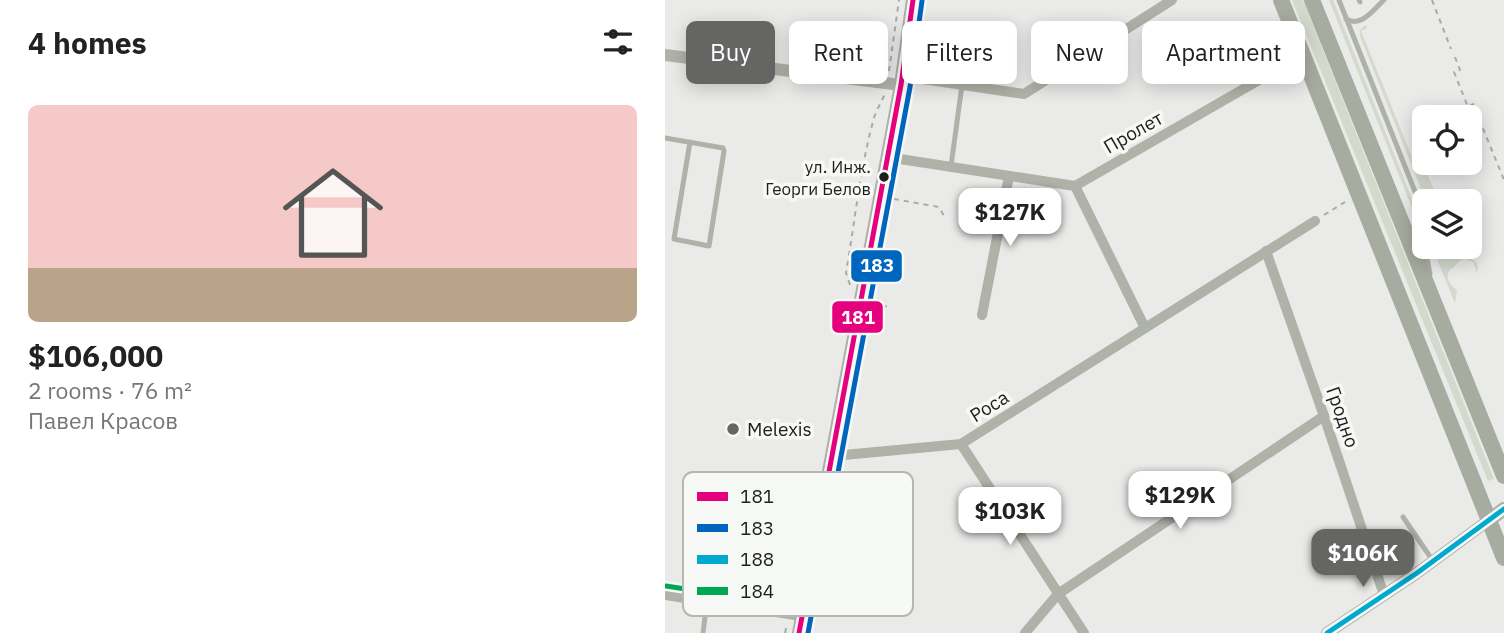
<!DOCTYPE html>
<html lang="en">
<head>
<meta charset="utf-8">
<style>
	:root { --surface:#fff; --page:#f2f2f2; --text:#222; --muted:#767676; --line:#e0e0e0; --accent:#656564 }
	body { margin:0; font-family:"IBM Plex Sans",sans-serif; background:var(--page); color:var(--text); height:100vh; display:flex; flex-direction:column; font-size:26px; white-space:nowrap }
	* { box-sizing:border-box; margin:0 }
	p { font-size:23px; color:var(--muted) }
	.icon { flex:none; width:38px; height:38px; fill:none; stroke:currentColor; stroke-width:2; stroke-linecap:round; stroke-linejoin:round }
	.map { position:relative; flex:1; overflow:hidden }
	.panel { display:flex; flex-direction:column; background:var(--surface); width:665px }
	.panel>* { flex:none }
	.banner { position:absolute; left:21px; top:21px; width:665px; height:63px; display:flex; gap:14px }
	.fabs { position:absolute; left:747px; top:105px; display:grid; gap:14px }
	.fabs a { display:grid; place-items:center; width:70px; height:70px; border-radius:10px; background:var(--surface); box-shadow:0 4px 18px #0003; font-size:35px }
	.price { position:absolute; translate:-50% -60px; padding:0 16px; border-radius:14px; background:#fff; color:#222; font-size:23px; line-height:46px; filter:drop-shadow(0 2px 4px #0008) }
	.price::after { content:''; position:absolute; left:50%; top:42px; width:21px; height:16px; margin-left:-10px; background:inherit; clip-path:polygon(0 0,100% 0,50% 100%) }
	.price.on { background:var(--accent); color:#fff }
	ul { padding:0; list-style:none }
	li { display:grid; align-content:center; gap:14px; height:371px; padding:0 28px }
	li+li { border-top:2px solid var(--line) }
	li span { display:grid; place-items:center; height:217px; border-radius:10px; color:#555 }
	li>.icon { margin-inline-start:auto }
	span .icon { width:126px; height:126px; fill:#fffc; stroke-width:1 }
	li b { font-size:30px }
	h2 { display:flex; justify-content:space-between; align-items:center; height:84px; padding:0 28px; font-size:30px }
	.chip { padding:0 24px; border-radius:10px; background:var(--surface); box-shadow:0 4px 18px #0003; font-size:24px; line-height:63px }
	.chip.on { background:var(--accent); color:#fff }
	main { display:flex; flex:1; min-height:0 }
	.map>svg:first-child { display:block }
	.green { fill:#d3dacb }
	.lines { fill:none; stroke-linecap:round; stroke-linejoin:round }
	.path { stroke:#a9aba5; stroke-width:2; stroke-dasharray:5 5; stroke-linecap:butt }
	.service { stroke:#aeb2a8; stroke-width:5 }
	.minor { stroke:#aeb2a8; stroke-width:10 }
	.tertiary { stroke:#aeb2a8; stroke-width:12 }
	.secondary { stroke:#adb0a8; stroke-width:14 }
	.trunk { stroke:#a7aca0; stroke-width:16 }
	.bus-1-casing { stroke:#f7f9f6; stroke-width:10 }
	.bus-2-casing { stroke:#f7f9f6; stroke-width:10 }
	.bus-3-casing { stroke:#f7f9f6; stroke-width:10 }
	.bus-4-casing { stroke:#f7f9f6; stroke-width:10 }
	.bus-1 { stroke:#e5007d; stroke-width:5 }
	.bus-2 { stroke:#0065bd; stroke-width:5 }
	.bus-3 { stroke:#00a9ce; stroke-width:5 }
	.bus-4 { stroke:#00a651; stroke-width:5 }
	.bus-dot { fill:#1e1e1d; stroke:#f7f9f6; stroke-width:2.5 }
	.poi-dot { fill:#656564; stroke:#f7f9f6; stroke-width:2.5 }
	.labels { text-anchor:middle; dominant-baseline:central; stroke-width:7; stroke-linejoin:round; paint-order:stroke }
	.bus-label { font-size:17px; fill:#1e1e1d; stroke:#f7f9f6; text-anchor:end }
	.street-label { font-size:19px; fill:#1e1e1d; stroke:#f7f9f6 }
	.poi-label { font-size:19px; fill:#1e1e1d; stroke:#f7f9f6; text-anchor:start }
	.key { fill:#f7f9f6; stroke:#b6b7b5; stroke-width:2 }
	.key-label { font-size:19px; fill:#1e1e1d }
	.line-badge { stroke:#f7f9f6; stroke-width:2.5 }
	.badge-label { font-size:19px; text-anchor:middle; font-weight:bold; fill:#fff }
</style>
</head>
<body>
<main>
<section class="panel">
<h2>4 homes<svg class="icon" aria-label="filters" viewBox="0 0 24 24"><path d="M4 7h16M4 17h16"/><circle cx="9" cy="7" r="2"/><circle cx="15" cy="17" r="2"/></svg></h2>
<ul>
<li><span style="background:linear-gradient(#f6c9c9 75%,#b9a48a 0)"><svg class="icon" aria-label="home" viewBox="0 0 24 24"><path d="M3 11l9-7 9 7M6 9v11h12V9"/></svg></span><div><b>$106,000</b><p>2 rooms · 76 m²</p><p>Павел Красов</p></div></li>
</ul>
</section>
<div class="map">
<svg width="839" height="633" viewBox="0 0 839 633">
	<rect width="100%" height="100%" fill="#eaeae9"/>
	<!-- green -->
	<g class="green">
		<path d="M627,0h11l191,479 -6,2z"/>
		<path d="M664,0h4l85,214 -1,1 -3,-2z"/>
		<path d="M700,25l2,3 -6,3 53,131 8,-1 14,34 -4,5 -4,1 -3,-2 -65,-163v-6z"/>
		<path d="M767,247h27l18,16 1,6 -2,4 -2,-10c-11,-7 -12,-4 -20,4 -1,1 -3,2 -4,3 -6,8 1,16 7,20l-2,13z"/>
	</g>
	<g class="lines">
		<!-- path -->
		<g class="path">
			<path d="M767,0l19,49"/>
			<path d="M790,57l5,13 -6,2 14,35 5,-3 31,76"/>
			<path d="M224,71l10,-71"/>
			<path d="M229,199l45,8 5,9"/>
			<path d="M659,215l21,-13"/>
			<path d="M185,285l-4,-12c9,-52 14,-105 28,-155 3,-10 8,-16 11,-25"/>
			<path d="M207,305l19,2"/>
			<path d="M125,604l19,-97"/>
			<path d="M120,633l2,-9"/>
		</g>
		<!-- service -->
		<g class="service">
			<path d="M674,0l86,217"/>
			<path d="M694,0l1,2"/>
			<path d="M681,19c15,9 27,-9 38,-19"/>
			<path d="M0,138l58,10 1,3 -15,95 -35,-7 16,-97"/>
			<path d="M286,166l11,-81"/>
			<path d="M774,201l3,-2"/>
			<path d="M760,219l-3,12 8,43"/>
			<path d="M738,517l30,44"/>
			<path d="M38,633l4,-32"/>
		</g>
		<!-- minor -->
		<g class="minor">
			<path d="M237,76l122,18 148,-94"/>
			<path d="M222,157l188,29 191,-110"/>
			<path d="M410,186l70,142"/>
			<path d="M601,251l58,165 60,179"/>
			<path d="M317,315l27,-139"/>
			<path d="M296,444l123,189"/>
			<path d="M168,456l128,-12 354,-223"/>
			<path d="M0,595l137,21"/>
			<path d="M360,633l33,-39 266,-178"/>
		</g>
		<!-- tertiary -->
		<g class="tertiary">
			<path d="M0,55l236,30"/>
			<path d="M662,633l90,-60 72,-53"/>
		</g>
		<!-- secondary -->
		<g class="secondary">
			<path d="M824,520l15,-11"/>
			<path d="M134,633l102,-548 12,-85"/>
		</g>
		<!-- trunk -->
		<g class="trunk">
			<path d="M616,0l223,558"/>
			<path d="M647,0l192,476"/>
		</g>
		<defs>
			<path id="bus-1" d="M134,633l102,-548 12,-85"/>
			<path id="bus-2" d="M143,633l102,-546 12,-86"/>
			<path id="bus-3" d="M662,633l90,-60 87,-64"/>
			<path id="bus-4" d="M1,586l137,21"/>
		</defs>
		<!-- bus-1 casing -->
		<use href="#bus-1" class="bus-1-casing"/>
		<!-- bus-2 casing -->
		<use href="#bus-2" class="bus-2-casing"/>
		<!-- bus-3 casing -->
		<use href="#bus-3" class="bus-3-casing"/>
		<!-- bus-4 casing -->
		<use href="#bus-4" class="bus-4-casing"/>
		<!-- bus-1 -->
		<use href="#bus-1" class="bus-1"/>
		<!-- bus-2 -->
		<use href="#bus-2" class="bus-2"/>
		<!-- bus-3 -->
		<use href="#bus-3" class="bus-3"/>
		<!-- bus-4 -->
		<use href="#bus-4" class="bus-4"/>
	</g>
	<!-- markers -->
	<circle class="bus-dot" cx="219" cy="177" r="6"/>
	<circle class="poi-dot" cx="68" cy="429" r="7"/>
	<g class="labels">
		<!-- bus labels -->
		<g class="bus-label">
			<text x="206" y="167">ул. Инж.<tspan x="206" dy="22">Георги Белов</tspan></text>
		</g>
		<!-- street labels -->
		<g class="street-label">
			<text transform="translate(468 132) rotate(-30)">Пролет</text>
			<text transform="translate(324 406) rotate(-32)">Роса</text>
			<text transform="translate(678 417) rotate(71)">Гродно</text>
		</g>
		<!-- poi labels -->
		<g class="poi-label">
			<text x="82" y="429">Мelexis</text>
		</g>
	</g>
	<!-- legend -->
	<rect x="18" y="472" width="230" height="144" rx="10" class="key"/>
	<rect x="32" y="492" width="31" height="9" fill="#e5007d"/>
	<rect x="32" y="524" width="31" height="8" fill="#0065bd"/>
	<rect x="32" y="555" width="31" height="9" fill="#00a9ce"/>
	<rect x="32" y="587" width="31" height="8" fill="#00a651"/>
	<g class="key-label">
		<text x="75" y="503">181</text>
		<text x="75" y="535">183</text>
		<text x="75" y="566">188</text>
		<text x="75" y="598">184</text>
	</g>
	<g class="line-badge">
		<rect x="185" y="249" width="53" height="34" rx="7" fill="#0065bd"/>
		<rect x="166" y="300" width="53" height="34" rx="7" fill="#e5007d"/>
	</g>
	<g class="badge-label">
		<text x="212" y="272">183</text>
		<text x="193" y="324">181</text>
	</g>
</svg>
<div class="fabs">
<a><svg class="icon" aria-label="locate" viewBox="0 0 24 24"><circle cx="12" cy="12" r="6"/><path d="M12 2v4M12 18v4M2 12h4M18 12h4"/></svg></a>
<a><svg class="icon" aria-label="layers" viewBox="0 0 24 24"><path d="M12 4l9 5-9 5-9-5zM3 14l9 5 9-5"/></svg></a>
</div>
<b class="price" style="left:345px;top:248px">$127K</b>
<b class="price" style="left:515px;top:531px">$129K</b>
<b class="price" style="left:345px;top:547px">$103K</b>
<b class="price on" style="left:698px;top:589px">$106K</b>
<div class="banner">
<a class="chip on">Buy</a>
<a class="chip">Rent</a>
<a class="chip">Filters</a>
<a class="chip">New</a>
<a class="chip">Apartment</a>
</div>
</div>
</main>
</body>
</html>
